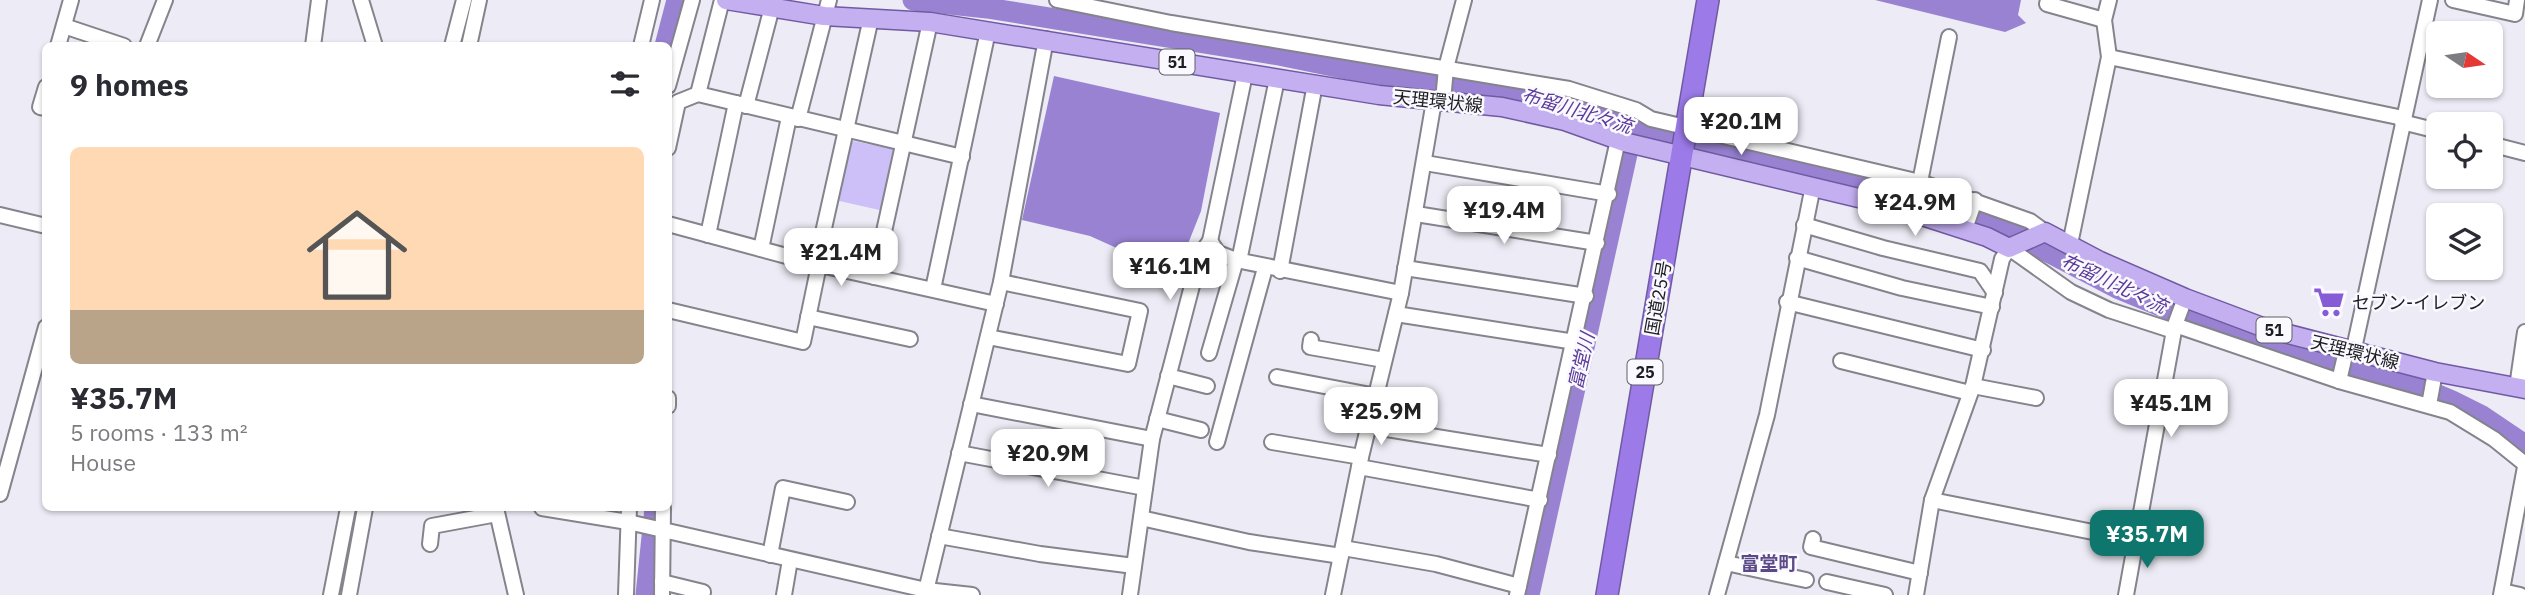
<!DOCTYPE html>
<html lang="en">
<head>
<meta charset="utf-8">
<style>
	:root { --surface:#fff; --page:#f2f2f3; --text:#2b2b33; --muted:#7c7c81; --line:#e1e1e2; --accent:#0f766e }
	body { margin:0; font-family:"IBM Plex Sans","Noto Sans JP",sans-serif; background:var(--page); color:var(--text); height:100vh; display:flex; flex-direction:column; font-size:26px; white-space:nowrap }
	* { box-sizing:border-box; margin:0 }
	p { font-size:23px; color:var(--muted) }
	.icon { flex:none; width:38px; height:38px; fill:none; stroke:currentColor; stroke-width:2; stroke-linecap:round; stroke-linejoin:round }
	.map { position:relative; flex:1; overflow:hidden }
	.details { position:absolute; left:42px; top:42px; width:630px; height:469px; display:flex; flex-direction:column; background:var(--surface); border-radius:10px; box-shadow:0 2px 5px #0004 }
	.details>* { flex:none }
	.needle { width:46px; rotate:103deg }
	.controls { position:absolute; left:2426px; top:21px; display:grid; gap:14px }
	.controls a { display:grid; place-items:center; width:77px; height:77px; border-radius:10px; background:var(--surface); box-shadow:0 2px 5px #0004; font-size:35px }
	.price { position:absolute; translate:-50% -60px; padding:0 16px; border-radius:14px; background:#fff; color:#222; font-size:23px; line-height:46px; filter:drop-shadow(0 2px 4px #0008) }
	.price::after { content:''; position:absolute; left:50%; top:42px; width:21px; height:16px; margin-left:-10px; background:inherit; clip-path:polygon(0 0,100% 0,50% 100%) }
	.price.on { background:var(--accent); color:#fff }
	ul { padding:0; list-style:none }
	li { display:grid; align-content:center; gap:14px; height:371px; padding:0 28px }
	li+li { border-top:2px solid var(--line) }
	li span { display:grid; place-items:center; height:217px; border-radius:10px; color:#555 }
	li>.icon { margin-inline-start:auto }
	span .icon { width:126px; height:126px; fill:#fffc; stroke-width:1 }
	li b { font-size:30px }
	h2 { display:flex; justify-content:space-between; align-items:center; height:84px; padding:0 28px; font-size:30px }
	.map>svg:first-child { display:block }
	.green { fill:#cdbff8 }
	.water { fill:#9882d1 }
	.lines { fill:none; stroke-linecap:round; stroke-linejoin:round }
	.river { stroke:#9882d1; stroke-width:21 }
	.minor-casing { stroke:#85838b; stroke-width:18 }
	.major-casing { stroke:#705aa2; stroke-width:21 }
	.highway-casing { stroke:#705aa2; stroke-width:24 }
	.minor { stroke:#fff; stroke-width:14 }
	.major { stroke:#c4b0f1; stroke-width:18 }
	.highway { stroke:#9c7be8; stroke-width:21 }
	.labels { text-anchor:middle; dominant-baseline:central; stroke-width:5; stroke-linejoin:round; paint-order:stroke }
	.shield { fill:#faf9ff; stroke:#605f64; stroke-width:2 }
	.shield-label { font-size:16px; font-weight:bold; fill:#1e1d21 }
	.street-label { font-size:18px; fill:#1e1d21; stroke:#faf9ff }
	.poi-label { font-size:18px; fill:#1e1d21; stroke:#faf9ff; text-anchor:start }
	.water-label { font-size:19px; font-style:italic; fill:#5b3b98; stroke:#faf9ff }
	.neighbourhood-label { font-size:19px; font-weight:bold; fill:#5c4987; stroke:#faf9ff }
</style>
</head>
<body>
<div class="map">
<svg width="2525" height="595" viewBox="0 0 2525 595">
	<rect width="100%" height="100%" fill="#edebf5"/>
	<!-- green -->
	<path class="green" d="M853,141l40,8 4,6 -13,56 -49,-11 13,-55z"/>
	<!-- water -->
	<g class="water">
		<path d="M1875,0h146l-3,15 8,8 -21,9z"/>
		<path d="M1054,76l166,37 -19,98 -21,53 -19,4 -71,-32 -68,-16z"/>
	</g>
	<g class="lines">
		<!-- river -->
		<g class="river">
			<path d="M913,0l74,8 292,47 102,21 133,15 62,14 57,22 286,70 85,32 113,59 75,31 125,43 102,25 33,14 30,15 43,29"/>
			<path d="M665,46l12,-46"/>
			<path d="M646,595l9,-87"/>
			<path d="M1529,595l104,-468"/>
		</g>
		<defs>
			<g id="minor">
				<path d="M361,0l14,46"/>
				<path d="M1057,0l114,23 398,66 67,21 15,9 269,63 110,39 15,11"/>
				<path d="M2048,0l-1,4 57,16"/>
				<path d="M2453,0l62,14 2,-14"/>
				<path d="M64,26l60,20"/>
				<path d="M58,46l13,-46"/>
				<path d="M147,46l18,-46"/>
				<path d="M313,46l6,-46"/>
				<path d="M452,46l12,-46"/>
				<path d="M469,46l10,-46"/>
				<path d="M641,46l11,-46"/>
				<path d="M2109,57l294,61"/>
				<path d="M668,86l24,-86"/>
				<path d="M46,87l-6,20 6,1"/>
				<path d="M698,94l24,-94"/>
				<path d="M1443,101l3,-33 18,-68"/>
				<path d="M746,106l26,-99"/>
				<path d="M798,119l31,-119"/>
				<path d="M2402,122l36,9"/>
				<path d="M2490,144l35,9"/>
				<path d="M668,148l10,-46 20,-8 264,63"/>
				<path d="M1425,163l184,31"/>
				<path d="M1920,182l29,-145"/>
				<path d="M1416,214l181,29"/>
				<path d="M0,215l46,11"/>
				<path d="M668,224l148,40 180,40"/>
				<path d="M1804,225l79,23 97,23 15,22"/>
				<path d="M1965,229l10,-29"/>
				<path d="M708,235l28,-132"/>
				<path d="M1210,241l35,-167"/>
				<path d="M2070,244l39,-187 -5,-37 5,-20"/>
				<path d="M761,249l28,-132"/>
				<path d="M1797,258l105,30 90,19"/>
				<path d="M1239,261l38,-182"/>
				<path d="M816,264l55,-246"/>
				<path d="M1405,268l181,28"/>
				<path d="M1280,271l35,-187"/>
				<path d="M874,277l56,-255"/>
				<path d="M933,289l55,-258"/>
				<path d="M1787,302l196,48"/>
				<path d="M668,310l135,32 16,-77"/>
				<path d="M1396,314l179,28"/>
				<path d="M808,317l102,22"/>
				<path d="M2175,325l164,56 111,31 44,27 31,25"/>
				<path d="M988,337l140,27 12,-53 -139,-29"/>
				<path d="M1311,340l-1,7 74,13"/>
				<path d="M1209,353l27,-93"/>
				<path d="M2353,353l77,-353"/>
				<path d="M1841,361l129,32"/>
				<path d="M1168,376l39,10"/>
				<path d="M1277,377l99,19"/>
				<path d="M2339,381l7,-30"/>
				<path d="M1973,386l63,12"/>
				<path d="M2517,387l8,-55"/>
				<path d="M668,398v8"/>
				<path d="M971,404l181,35"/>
				<path d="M2429,405l6,-33"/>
				<path d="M1157,419l44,11"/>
				<path d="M1368,426l181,29"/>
				<path d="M1217,442l48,-174"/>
				<path d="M1272,442l89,15"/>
				<path d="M959,453l186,35"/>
				<path d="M1359,467l181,33"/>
				<path d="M0,494l46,-167"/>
				<path d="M1932,500l201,40"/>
				<path d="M496,508l20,87"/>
				<path d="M542,508l86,14 298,68 46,5"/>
				<path d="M1141,518l108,24 92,14"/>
				<path d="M939,536l101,18 94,12"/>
				<path d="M1813,539l-2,8 109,26"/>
				<path d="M430,544l2,-18 65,-12"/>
				<path d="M1343,548l93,16 83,22"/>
				<path d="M770,555l13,-67 64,14"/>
				<path d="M1726,563l80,17"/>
				<path d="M662,582l41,10"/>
				<path d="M1827,582l58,13"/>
				<path d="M2502,591l18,4"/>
				<path d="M331,595l17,-87"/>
				<path d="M349,595l16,-87"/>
				<path d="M626,595l3,-87"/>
				<path d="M662,595l1,-87"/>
				<path d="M784,595l6,-35"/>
				<path d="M925,595l76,-313 45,-243"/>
				<path d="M1130,595l22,-156 48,-184 10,-14 8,12 18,7 165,33"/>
				<path d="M1333,595l28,-138 40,-164 33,-192"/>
				<path d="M1517,595l101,-455"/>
				<path d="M1717,595l50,-180 46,-229"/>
				<path d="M1916,595l16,-95 41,-114 29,-127 7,-11 62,44 38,18 65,21"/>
				<path d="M2126,595l49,-270 10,-27"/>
				<path d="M2501,595l24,-128"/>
			</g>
			<path id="major" d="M726,0l98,16 106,6 449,73 123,12 63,14 59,21 264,63 99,32 22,11 36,-16 55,29 85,37 80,30 170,44 90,17"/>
			<path id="highway" d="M1607,595l101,-595"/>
		</defs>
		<!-- minor casing -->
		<use href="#minor" class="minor-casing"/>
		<!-- major casing -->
		<use href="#major" class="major-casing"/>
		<!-- highway casing -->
		<use href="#highway" class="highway-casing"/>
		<!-- minor -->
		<use href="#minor" class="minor"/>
		<!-- major -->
		<use href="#major" class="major"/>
		<!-- highway -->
		<use href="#highway" class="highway"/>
	</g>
	<!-- icons -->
	<defs>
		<symbol id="supermarket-bare" viewBox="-9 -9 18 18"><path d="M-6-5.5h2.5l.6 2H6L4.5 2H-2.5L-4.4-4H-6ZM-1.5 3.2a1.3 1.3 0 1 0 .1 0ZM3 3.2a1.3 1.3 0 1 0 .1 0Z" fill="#855cd6" stroke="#faf9ff" stroke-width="2.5" paint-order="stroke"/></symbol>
	</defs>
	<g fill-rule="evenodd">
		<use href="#supermarket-bare" x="2307" y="280" width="44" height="44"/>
	</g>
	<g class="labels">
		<!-- shield labels -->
		<g class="shield">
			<rect x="1159.5" y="49.5" width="35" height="25" rx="5"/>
			<rect x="2256.5" y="317.5" width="35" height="25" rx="5"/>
			<rect x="1627.5" y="359.5" width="35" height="25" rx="5"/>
		</g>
		<g class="shield-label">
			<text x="1177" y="62">51</text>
			<text x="2274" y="330">51</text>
			<text x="1645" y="372">25</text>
		</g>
		<!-- street labels -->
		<g class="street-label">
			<text transform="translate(1438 101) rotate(6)">天理環状線</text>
			<text transform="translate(1658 298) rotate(-80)">国道25号</text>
			<text transform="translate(2355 352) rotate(14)">天理環状線</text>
		</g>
		<!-- poi labels -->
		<g class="poi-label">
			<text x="2352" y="302">セブン-イレブン</text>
		</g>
		<!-- water labels -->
		<g class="water-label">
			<text transform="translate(1577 110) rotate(17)">布留川北々流</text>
			<text transform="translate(2114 283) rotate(25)">布留川北々流</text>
			<text transform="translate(1581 361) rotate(-77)">富堂川</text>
		</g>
		<!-- neighbourhood labels -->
		<g class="neighbourhood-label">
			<text x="1769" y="563">富堂町</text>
		</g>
	</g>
</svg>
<div class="controls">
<a><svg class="needle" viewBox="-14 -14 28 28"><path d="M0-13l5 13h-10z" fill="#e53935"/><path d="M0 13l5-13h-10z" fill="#7c7c81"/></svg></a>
<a><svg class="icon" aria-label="locate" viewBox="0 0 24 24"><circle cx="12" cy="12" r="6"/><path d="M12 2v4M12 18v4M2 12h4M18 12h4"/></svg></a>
<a><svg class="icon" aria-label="layers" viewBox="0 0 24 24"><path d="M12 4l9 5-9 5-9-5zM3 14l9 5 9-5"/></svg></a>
</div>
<b class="price" style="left:1741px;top:157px">¥20.1M</b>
<b class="price" style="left:1915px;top:238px">¥24.9M</b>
<b class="price" style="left:1504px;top:246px">¥19.4M</b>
<b class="price" style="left:841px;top:288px">¥21.4M</b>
<b class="price" style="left:1170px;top:302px">¥16.1M</b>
<b class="price" style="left:2171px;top:439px">¥45.1M</b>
<b class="price" style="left:1381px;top:447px">¥25.9M</b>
<b class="price" style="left:1048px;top:489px">¥20.9M</b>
<b class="price on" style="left:2147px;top:570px">¥35.7M</b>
<section class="details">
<h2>9 homes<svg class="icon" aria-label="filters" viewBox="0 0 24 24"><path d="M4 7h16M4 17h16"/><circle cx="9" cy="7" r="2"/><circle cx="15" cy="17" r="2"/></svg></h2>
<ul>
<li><span style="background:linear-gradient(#ffd9b3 75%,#b9a48a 0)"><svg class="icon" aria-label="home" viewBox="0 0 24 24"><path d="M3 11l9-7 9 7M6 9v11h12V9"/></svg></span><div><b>¥35.7M</b><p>5 rooms · 133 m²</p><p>House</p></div></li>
</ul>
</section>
</div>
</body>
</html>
